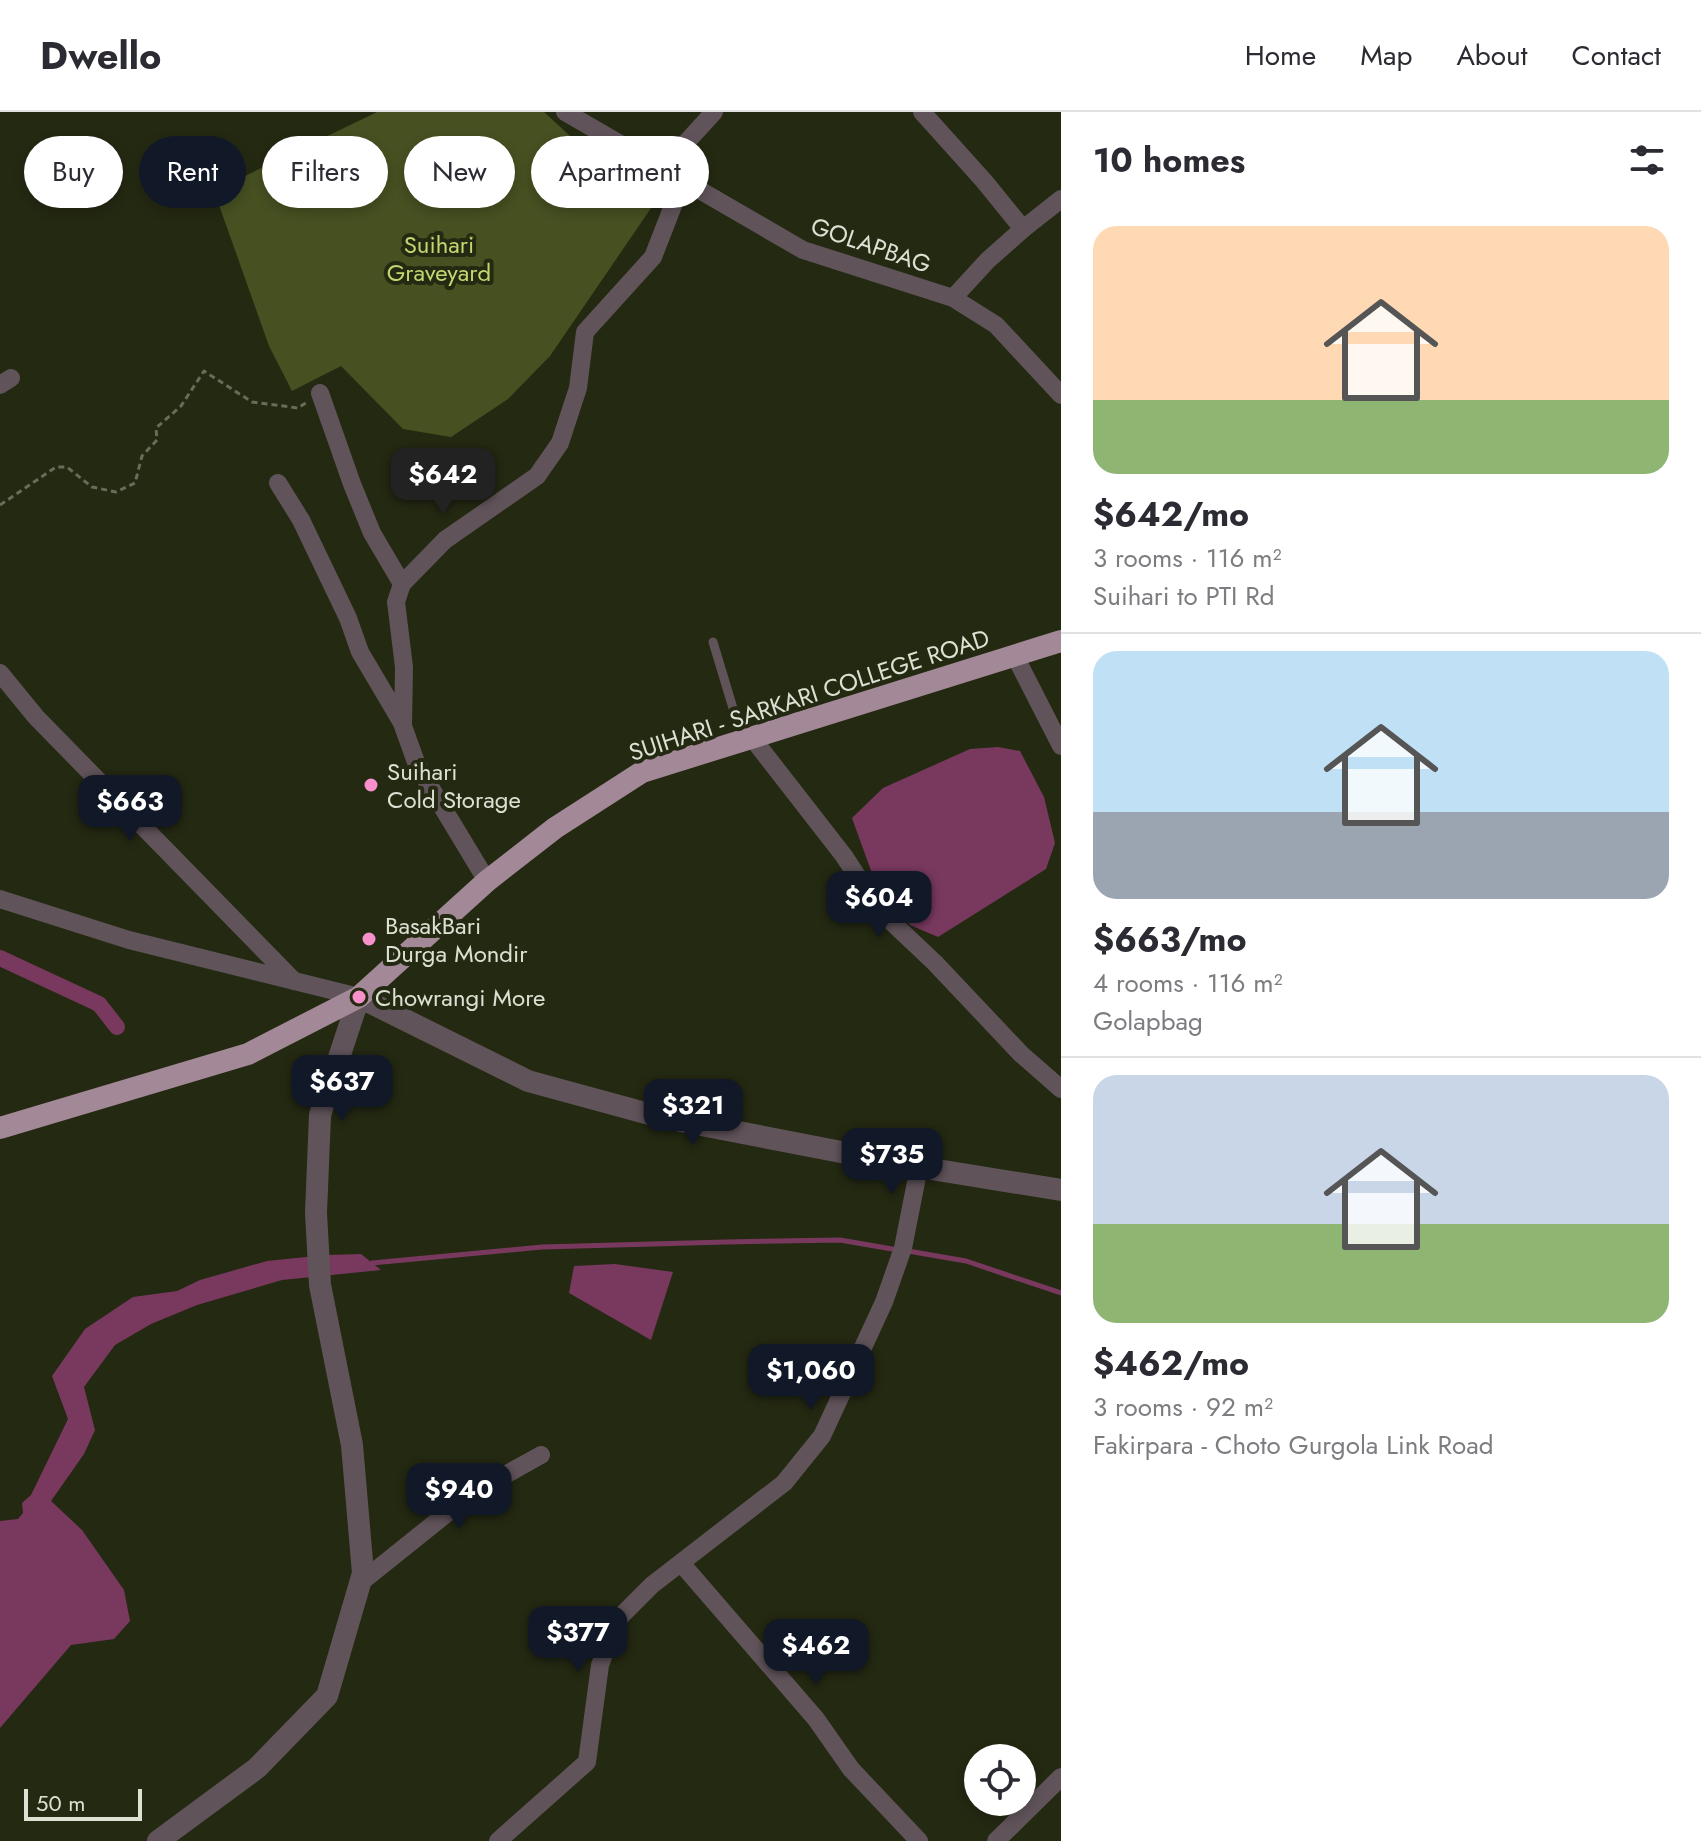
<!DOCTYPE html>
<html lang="en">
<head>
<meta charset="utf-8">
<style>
	:root { --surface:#fff; --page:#f7f7f7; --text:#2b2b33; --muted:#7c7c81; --line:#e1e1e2; --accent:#111827 }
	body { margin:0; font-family:Jost,sans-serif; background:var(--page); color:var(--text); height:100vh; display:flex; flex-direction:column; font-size:30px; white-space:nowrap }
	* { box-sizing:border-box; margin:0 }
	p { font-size:26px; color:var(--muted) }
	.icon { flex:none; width:44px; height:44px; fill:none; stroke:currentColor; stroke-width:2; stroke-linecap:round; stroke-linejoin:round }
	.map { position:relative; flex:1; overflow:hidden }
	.side { display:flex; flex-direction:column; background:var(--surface); width:640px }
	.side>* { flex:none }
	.top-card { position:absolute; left:24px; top:24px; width:760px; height:72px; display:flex; gap:16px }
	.fabs { position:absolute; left:964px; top:1632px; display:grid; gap:16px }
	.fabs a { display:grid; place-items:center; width:72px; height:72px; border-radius:50%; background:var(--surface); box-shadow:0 4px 12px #0003; font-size:40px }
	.scale { position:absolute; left:24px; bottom:20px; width:118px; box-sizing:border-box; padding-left:8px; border:4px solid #dde1d3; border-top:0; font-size:22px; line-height:28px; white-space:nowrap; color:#dde1d3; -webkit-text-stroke:6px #242912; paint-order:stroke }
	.price { position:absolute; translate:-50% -68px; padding:0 18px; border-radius:16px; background:var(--accent); color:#fff; font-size:26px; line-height:52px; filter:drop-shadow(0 2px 4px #0008) }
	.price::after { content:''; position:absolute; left:50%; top:48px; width:24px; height:18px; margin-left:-12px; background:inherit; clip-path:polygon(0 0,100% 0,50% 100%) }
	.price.current { background:#222; color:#fff }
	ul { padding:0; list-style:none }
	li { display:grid; align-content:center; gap:16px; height:424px; padding:0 32px }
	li+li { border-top:2px solid var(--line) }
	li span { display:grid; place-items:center; height:248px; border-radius:24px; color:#555 }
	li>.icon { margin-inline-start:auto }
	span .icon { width:144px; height:144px; fill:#fffc; stroke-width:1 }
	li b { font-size:34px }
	h2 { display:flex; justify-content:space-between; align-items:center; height:96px; padding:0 32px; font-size:34px }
	.tag { padding:0 28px; border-radius:36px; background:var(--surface); box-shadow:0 4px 12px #0003; font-size:28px; line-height:72px }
	.tag.current { background:var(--accent); color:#fff }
	header { display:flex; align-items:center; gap:48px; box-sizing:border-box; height:112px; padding:0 40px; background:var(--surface); border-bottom:2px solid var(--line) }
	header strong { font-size:38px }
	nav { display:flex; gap:44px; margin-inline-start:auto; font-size:28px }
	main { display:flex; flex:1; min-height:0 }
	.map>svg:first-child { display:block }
	.green { fill:#465021 }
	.water { fill:#79395f }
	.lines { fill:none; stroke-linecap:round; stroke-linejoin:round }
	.stream { stroke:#79395f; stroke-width:5 }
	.canal { stroke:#79395f; stroke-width:16 }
	.path { stroke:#686c59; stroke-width:3; stroke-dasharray:6 4; stroke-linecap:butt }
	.service { stroke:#60545a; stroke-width:9 }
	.minor { stroke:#60545a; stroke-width:18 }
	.tertiary { stroke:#60545a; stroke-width:22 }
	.trunk { stroke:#a38997; stroke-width:22 }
	.poi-dot { fill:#f890cb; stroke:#242912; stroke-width:3 }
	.labels { text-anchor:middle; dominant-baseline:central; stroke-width:8; stroke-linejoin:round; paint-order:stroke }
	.park-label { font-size:24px; fill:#c1d770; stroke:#242912 }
	.street-label { font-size:24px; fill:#dde1d3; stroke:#242912 }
	.poi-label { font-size:24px; fill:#dde1d3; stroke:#242912; text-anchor:start }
</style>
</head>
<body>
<header>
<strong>Dwello</strong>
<nav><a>Home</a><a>Map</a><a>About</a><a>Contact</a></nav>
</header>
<main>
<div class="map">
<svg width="1061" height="1729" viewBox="0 0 1061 1729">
	<rect width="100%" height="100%" fill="#242912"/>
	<!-- green -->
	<path class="green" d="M377,0h167l25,23 91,60 -110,161 -42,43 -57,38 -48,-8 -62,-63 -49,25 -23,-45 -55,-155z"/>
	<!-- water -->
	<g class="water">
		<path d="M998,635l22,4 24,46 11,46 -9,26 -108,68 -28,-12 -36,-46 -22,-61 31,-30 87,-39z"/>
		<path d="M361,1142l20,16 -99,10 -85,25 -46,19 -36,21 -31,42 11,43 -11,24 -33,47 31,29 42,60 6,31 -16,18 -43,6 -71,83v-207l18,-2 5,-6 -1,-10 9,-8 37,-76 -16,-43 33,-47 48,-32 44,-6 23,-11 67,-19 59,-6z"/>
		<path d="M615,1152l58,8 -22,68 -82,-47 5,-27z"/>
	</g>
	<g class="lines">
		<!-- stream -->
		<g class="stream">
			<path d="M908,1139l58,10 95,32"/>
			<path d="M372,1151l170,-16 184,-5 114,-2 58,10"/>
		</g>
		<!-- canal -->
		<path class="canal" d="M0,846l99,46 18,23"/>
		<!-- path -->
		<path class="path" d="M0,393l56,-38h11l25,20 24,5 19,-9 7,-27 15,-16 -1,-12 25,-22 23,-35 48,31 46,6 9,-6"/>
		<!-- service -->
		<path class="service" d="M713,530l29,96"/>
		<!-- minor -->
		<g class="minor">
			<path d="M565,0l238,138 150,48 43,27 65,70"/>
			<path d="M922,0l62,69 39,48 -35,31 -35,38"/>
			<path d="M662,57l52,-57"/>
			<path d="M1023,117l38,-30"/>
			<path d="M0,273l11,-7"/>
			<path d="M320,281l32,91 20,49 30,51"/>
			<path d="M278,371l23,37 47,98 12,34 42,71"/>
			<path d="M1015,544l46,90"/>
			<path d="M0,561l36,44 258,264"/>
			<path d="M753,627l91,117 35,54 56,53 86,91 40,35"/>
			<path d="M487,769l-70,-116 -14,-39 1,-59 -8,-65 6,-18 43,-44 92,-64 23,-33 18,-55 7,-56 68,-75 30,-77"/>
			<path d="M0,787l129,41 230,57"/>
			<path d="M681,1451l135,156 35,50 68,72"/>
			<path d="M360,1471l111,-89 70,-39"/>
			<path d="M498,1729l89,-79 13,-97 16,-44 36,-36 132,-102 38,-47 62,-134 19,-54 16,-81"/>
			<path d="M996,1729l65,-64"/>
		</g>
		<!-- tertiary -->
		<path class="tertiary" d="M158,1729l99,-73 70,-72 36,-123 -11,-128 -32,-160 -4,-72 4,-98 39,-118 169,84 132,36 259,50 142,23"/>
		<!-- trunk -->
		<path class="trunk" d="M0,1016l248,-74 111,-57 128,-116 68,-53 87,-56 419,-131"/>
	</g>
	<!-- markers -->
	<g class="poi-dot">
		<circle cx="371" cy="673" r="8"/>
		<circle cx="369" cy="827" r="8"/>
		<circle cx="359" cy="885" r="8"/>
	</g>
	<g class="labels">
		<!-- park labels -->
		<g class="park-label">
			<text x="439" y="132">Suihari<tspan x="439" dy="28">Graveyard</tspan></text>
		</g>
		<!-- street labels -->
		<g class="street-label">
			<text transform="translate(871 133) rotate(19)">GOLAPBAG</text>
			<text transform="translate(809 583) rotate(-18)">SUIHARI - SARKARI COLLEGE ROAD</text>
		</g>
		<!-- poi labels -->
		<g class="poi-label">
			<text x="387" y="659">Suihari<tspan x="387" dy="28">Cold Storage</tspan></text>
			<text x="385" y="813">BasakBari<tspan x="385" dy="28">Durga Mondir</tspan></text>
			<text x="375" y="885">Chowrangi More</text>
		</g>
	</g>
</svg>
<div class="fabs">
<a><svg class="icon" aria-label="locate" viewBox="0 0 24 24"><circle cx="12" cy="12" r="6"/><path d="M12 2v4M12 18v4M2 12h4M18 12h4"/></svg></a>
</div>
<div class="scale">50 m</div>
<b class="price current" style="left:443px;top:404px">$642</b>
<b class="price" style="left:130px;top:731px">$663</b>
<b class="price" style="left:879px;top:827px">$604</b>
<b class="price" style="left:342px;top:1011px">$637</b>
<b class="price" style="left:693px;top:1035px">$321</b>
<b class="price" style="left:892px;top:1084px">$735</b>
<b class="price" style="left:811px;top:1300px">$1,060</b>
<b class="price" style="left:459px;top:1419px">$940</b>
<b class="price" style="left:578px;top:1562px">$377</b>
<b class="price" style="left:816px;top:1575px">$462</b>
<div class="top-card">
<a class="tag">Buy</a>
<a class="tag current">Rent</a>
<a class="tag">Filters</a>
<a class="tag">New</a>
<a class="tag">Apartment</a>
</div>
</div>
<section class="side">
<h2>10 homes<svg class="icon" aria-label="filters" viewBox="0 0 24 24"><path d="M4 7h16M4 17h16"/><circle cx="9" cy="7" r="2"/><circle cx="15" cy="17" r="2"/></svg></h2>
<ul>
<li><span style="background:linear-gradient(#ffd9b3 70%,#8fb573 0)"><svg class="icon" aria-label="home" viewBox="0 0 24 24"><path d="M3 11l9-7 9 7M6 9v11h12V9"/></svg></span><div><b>$642/mo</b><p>3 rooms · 116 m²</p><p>Suihari to PTI Rd</p></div></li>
<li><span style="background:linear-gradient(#bfe0f5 65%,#9aa5b1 0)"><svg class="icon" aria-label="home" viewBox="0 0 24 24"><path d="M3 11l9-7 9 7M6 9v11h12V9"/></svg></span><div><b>$663/mo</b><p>4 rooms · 116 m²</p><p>Golapbag</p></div></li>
<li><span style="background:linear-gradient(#c9d6e8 60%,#8fb573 0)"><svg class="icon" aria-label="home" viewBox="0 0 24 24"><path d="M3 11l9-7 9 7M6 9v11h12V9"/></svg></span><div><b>$462/mo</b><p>3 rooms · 92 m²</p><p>Fakirpara - Choto Gurgola Link Road</p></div></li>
</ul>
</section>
</main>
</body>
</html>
